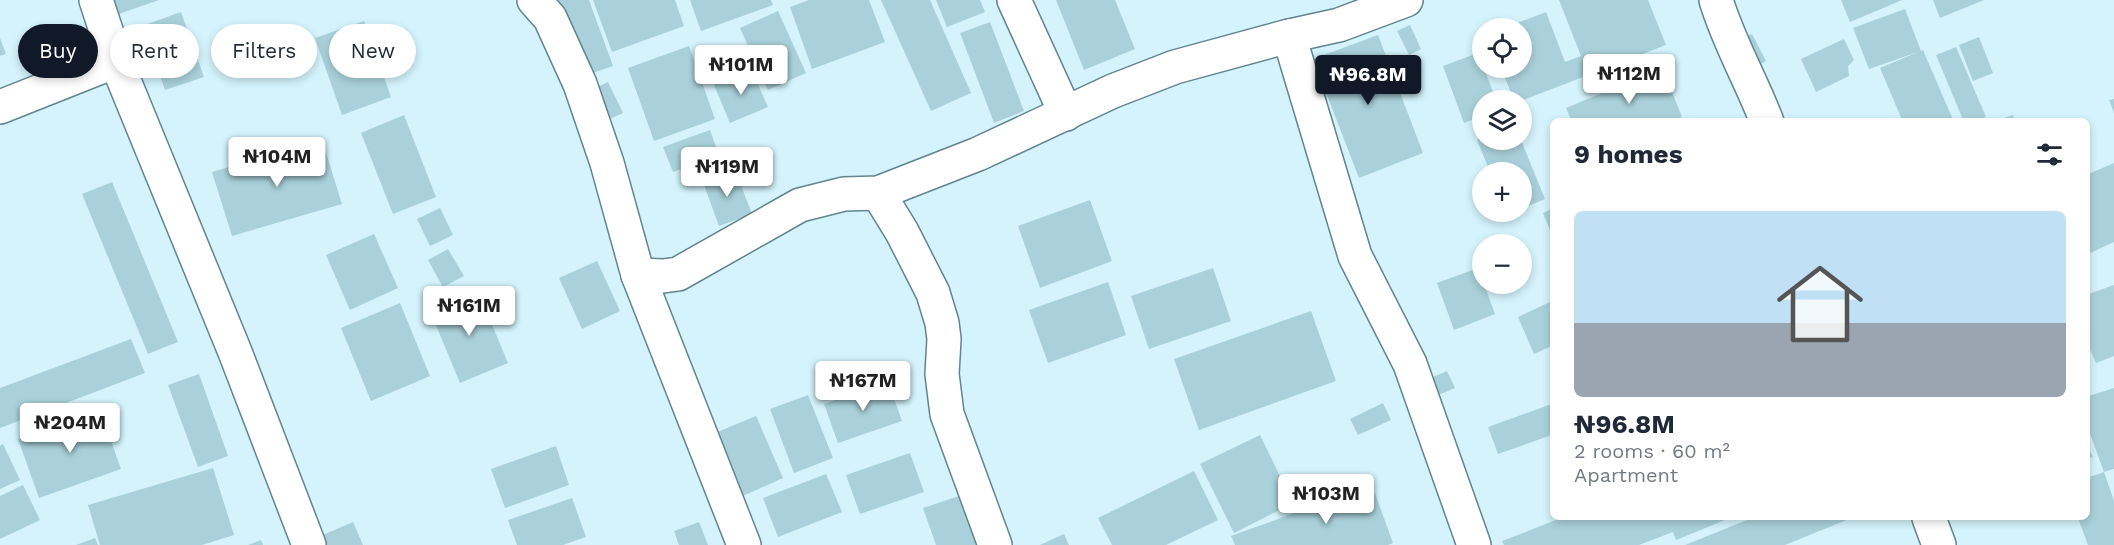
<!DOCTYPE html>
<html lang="en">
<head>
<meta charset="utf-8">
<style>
	:root { --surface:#fff; --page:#f2f2f3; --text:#1f2937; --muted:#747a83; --line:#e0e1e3; --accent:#111827 }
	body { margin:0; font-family:"Work Sans",sans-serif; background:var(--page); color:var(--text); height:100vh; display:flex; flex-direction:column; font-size:22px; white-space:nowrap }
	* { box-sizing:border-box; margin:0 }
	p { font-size:20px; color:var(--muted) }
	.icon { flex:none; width:33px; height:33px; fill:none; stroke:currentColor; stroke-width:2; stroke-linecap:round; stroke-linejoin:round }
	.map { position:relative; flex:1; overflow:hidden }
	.panel { position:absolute; left:1550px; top:118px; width:540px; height:402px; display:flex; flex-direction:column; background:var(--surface); border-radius:9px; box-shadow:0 3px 9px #0003 }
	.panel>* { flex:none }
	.guide { position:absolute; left:18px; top:24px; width:570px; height:54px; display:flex; gap:12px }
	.tools { position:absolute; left:1472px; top:18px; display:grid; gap:12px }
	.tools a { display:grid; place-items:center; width:60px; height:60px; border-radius:50%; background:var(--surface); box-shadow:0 3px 9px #0003; font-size:30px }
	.price { position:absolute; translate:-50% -51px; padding:0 14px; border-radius:6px; background:#fff; color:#222; font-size:20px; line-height:39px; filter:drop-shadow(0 2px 3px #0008) }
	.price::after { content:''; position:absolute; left:50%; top:36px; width:18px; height:14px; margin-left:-9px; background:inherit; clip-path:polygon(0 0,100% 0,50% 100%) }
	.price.selected { background:var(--accent); color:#fff }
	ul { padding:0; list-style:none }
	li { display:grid; align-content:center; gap:12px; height:318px; padding:0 24px }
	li+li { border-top:2px solid var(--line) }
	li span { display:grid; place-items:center; height:186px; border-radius:9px; color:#555 }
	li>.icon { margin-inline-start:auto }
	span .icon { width:108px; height:108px; fill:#fffc; stroke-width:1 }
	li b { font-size:26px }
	h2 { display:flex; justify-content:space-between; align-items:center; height:72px; padding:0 24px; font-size:26px }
	.pill { padding:0 21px; border-radius:27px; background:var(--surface); box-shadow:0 3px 9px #0003; font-size:21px; line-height:54px }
	.pill.selected { background:var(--accent); color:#fff }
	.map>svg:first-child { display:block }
	.building { fill:#aad1db }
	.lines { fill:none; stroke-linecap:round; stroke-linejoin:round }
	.minor-casing { stroke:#61858f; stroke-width:36 }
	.minor { stroke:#fff; stroke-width:33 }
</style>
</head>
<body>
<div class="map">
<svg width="2114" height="545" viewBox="0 0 2114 545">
	<rect width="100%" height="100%" fill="#d4f3fc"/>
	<!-- building -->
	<g class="building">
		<path d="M104,0h55l-49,17z"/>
		<path d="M554,0h35l24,66 -32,11z"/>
		<path d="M593,0h82l9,26 -72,26z"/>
		<path d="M690,0h81l2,5 -72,26z"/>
		<path d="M809,0h60l16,42 -73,27 -22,-62z"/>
		<path d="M881,0h49l41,93 -40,18z"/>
		<path d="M936,0h44l5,12 -38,15z"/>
		<path d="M1056,0h59l20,49 -51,21z"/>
		<path d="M1559,0h89l18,45 -145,56 -7,-1 -13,-32h20v-40h-17l42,-16 19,50 16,-6z"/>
		<path d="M1841,0h61l-52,22z"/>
		<path d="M1933,0h51l-44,18z"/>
		<path d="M1905,9l16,42 2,-1 31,72h-51l-23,-54 38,-16 -49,17 -16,-41z"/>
		<path d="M778,11l28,62 -38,17 -28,-62z"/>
		<path d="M181,12l23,65 -39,13 -23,-64z"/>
		<path d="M364,21l27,76 -49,18 -27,-77z"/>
		<path d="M990,22l34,89 -30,12 -34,-90z"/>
		<path d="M1410,25l11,24 -12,6 -12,-24z"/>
		<path d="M1752,34l14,27 -15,8 -14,-28z"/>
		<path d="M1378,35l45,118 -64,25 -46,-119z"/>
		<path d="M1979,37l14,36 -20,8 -14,-36z"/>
		<path d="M0,38l6,16 -6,2z"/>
		<path d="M1844,39l10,21 -6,6 1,10 -33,16 -15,-33z"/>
		<path d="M689,46l26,73 -61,22 -26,-73z"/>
		<path d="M1956,47l30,70 -11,5h-11l-28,-67z"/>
		<path d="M1478,53l4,15h2l12,32h-14v16l-18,7 -21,-57z"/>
		<path d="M751,69l17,38 -38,16 -16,-38z"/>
		<path d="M1666,77l16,40 -10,5h-100l-6,-14 65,-27 4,9z"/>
		<path d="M608,82l15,31 -19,9 -15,-31z"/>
		<path d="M2114,99v14l-5,-13z"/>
		<path d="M404,115l32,82 -43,17 -32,-81z"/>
		<path d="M2013,115l2,7h-20v-1z"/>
		<path d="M710,130l9,25 -46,17 -10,-25z"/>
		<path d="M1482,137v3h39l24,59 -24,10v-37h-31l-13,-32z"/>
		<path d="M322,140l20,64 -110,32 -20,-64z"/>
		<path d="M2114,163v79l-28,13v-80z"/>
		<path d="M735,170l17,44 -33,12 -16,-44z"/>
		<path d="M112,182l66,160 -30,12 -66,-160z"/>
		<path d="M1090,200l22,61 -72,27 -22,-62z"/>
		<path d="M440,208l13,27 -23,11 -13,-27z"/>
		<path d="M1552,209v26l-9,-22z"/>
		<path d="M374,234l24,54 -48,22 -24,-55z"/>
		<path d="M448,249l16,27 -21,11 -15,-27z"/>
		<path d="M597,261l23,50 -38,18 -23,-51z"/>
		<path d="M1213,268l18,53 -82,28 -18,-53z"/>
		<path d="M1478,268l4,16h2l11,30 -41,16 -17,-47z"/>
		<path d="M1108,282l18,53 -78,28 -19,-53z"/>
		<path d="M2114,285v71l-18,7 -10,-23v-45z"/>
		<path d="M478,291l30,72 -48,20 -30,-72z"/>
		<path d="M1552,301v45l-18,8 -16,-37z"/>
		<path d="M400,303l30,73 -59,25 -30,-73z"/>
		<path d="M1311,311l25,70 -137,49 -25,-71z"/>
		<path d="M131,339l14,34 -145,55v-40z"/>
		<path d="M1447,371l8,17 -26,11 -8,-17z"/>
		<path d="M199,374l29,82 -30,11 -30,-82z"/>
		<path d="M888,382l14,39 -64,22 -14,-39z"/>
		<path d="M2114,388v81l-10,3 10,29v44h-26l-10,-27h8v-40l18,-6 -18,-49v-26z"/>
		<path d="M808,395l25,63 -39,15 -24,-64z"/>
		<path d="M1383,403l8,17 -33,15 -8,-16z"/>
		<path d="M1552,404v31l-54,19 -10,-27z"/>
		<path d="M100,410l21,59 -82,29 -21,-59z"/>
		<path d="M756,416l27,62 -40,18 -28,-63z"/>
		<path d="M1260,435l33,68 -59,30 -34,-69z"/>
		<path d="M2086,442l7,15 -7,2z"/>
		<path d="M3,444l17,36 -20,9v-43z"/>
		<path d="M556,446l13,39 -64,23 -14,-39z"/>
		<path d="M910,453l14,39 -64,22 -14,-39z"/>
		<path d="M213,468l21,67 -32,10h-102l-12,-40z"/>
		<path d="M1194,471l24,49 -52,25h-54l-14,-27z"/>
		<path d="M826,474l16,38 -64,25 -15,-39z"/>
		<path d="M23,485l17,35 -40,19v-43z"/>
		<path d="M1372,485l21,58 -5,2h-153l-4,-9z"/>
		<path d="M962,495l18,50h-44l-13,-37z"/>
		<path d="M572,498l14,39 -23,8h-46l-9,-25z"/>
		<path d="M1561,518h169l-54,22 -3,-8 -34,13h-135l-2,-4z"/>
		<path d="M1752,518h96l1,1 -64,26h-100z"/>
		<path d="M353,522l10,23h-50l-2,-5z"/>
		<path d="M699,522l9,23h-29l-5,-14z"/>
		<path d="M1064,534l5,11h-29z"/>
		<path d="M95,538l3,7h-22z"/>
		<path d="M261,540l2,5h-15z"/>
	</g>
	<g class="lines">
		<defs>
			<g id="minor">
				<path d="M96,0l20,61 119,291 74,193"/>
				<path d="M534,0l16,18 30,66 27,79 31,112 106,270"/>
				<path d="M1014,0l52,114"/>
				<path d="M1716,0c13,43 35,80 51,122"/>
				<path d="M1289,36l66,220 55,108 64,181"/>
				<path d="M0,107l116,-46"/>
				<path d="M878,193l24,39 31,61 9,30 2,16 -2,35 5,40 48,131"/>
				<path d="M638,275l25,1 15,-2 122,-69 44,-11 34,-1 100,-39 135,-63 62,-24 114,-31 50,-11 67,-25"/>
				<path d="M1929,518l10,27"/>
			</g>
		</defs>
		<!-- minor casing -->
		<use href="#minor" class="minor-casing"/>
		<!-- minor -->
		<use href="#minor" class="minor"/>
	</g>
</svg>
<div class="tools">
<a><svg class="icon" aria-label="locate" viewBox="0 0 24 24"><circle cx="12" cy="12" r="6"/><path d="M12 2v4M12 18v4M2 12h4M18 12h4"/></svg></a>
<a><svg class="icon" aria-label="layers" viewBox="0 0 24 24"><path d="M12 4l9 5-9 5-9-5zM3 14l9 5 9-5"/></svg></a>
<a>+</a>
<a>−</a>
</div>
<b class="price" style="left:741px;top:96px">₦101M</b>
<b class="price" style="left:1629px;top:105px">₦112M</b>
<b class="price selected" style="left:1368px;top:106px">₦96.8M</b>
<b class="price" style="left:277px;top:188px">₦104M</b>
<b class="price" style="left:727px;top:198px">₦119M</b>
<b class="price" style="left:469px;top:337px">₦161M</b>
<b class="price" style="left:863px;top:412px">₦167M</b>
<b class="price" style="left:70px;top:454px">₦204M</b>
<b class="price" style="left:1326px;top:525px">₦103M</b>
<div class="guide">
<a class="pill selected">Buy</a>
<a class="pill">Rent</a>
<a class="pill">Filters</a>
<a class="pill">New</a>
</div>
<section class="panel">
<h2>9 homes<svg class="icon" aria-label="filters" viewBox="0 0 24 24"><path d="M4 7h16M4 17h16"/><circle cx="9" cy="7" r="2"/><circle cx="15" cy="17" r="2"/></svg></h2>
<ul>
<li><span style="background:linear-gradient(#bfe0f5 60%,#9aa5b1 0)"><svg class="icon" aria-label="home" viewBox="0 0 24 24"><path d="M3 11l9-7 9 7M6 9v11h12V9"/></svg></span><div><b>₦96.8M</b><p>2 rooms · 60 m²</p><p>Apartment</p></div></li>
</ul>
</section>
</div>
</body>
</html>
